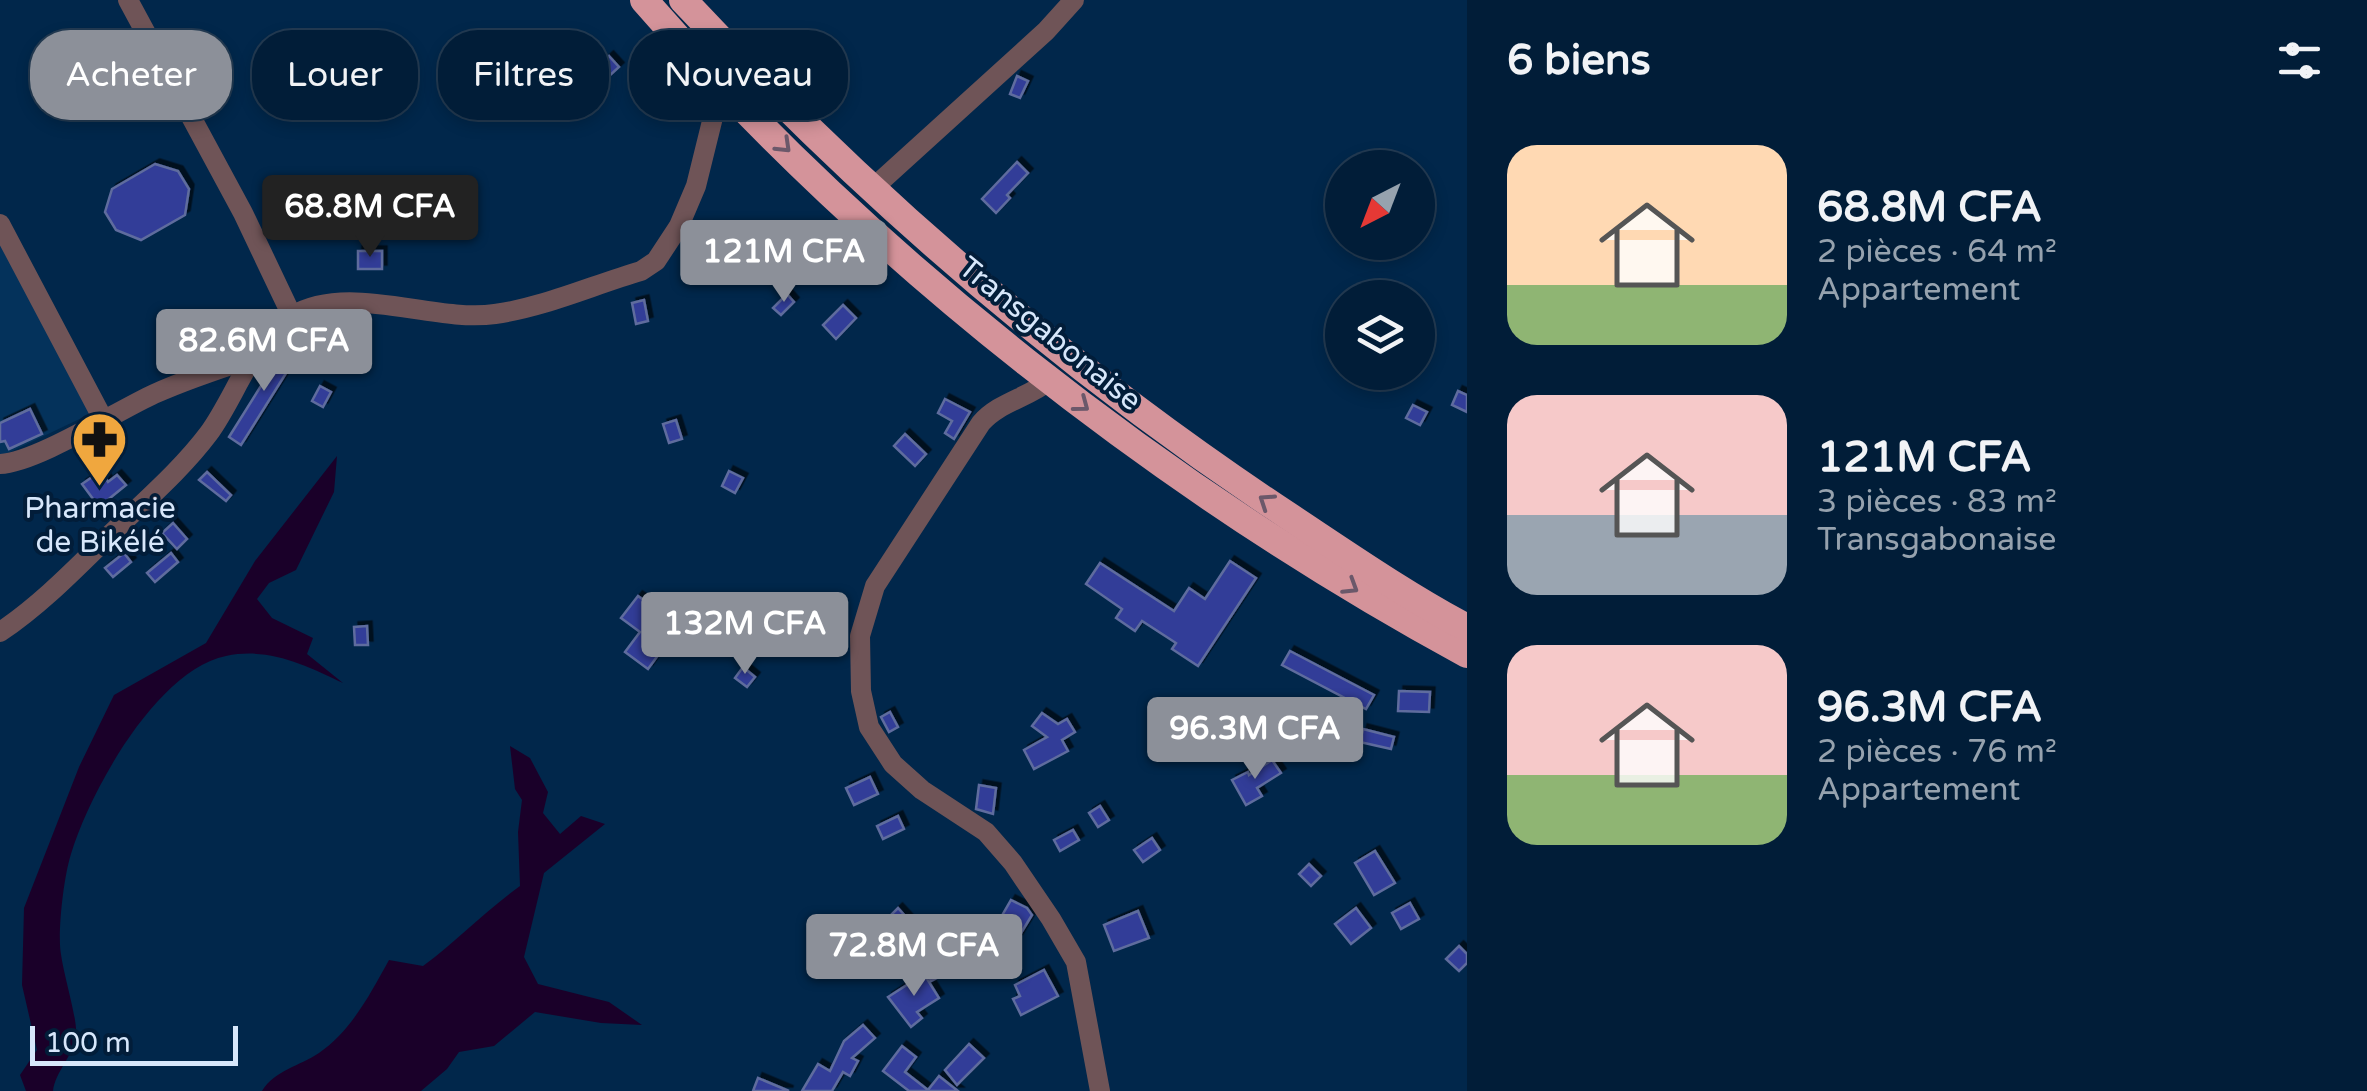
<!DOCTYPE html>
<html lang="fr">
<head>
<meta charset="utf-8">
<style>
	:root { --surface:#011d38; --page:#0b2640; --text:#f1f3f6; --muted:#96a2ae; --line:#233b53; --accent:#8c9099 }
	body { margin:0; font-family:"Varela Round",sans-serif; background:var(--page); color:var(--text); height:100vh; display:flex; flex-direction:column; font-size:38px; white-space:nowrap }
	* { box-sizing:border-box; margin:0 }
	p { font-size:32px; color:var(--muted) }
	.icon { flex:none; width:55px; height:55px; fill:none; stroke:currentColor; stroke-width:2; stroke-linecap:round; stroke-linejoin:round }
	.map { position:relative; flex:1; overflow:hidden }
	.drawer { display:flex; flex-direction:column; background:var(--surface); width:900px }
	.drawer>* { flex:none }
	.hud { position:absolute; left:30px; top:30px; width:950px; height:90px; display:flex; gap:20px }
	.needle { width:65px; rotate:222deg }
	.controls { position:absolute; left:1325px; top:150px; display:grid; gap:20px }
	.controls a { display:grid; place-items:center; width:110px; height:110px; border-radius:50%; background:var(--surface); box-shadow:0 5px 15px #0003,0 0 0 2px var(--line); font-size:50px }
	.scale { position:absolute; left:30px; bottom:25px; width:208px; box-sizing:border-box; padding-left:10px; border:5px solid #d7e7fb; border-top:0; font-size:28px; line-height:35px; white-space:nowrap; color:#d7e7fb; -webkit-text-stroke:8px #021d39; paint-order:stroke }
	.price { position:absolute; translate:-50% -85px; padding:0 22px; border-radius:10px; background:var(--accent); color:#fff; font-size:32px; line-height:65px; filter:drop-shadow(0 2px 5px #0008) }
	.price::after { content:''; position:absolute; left:50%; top:60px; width:30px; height:22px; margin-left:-15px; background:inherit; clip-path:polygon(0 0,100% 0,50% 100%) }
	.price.on { background:#222; color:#fff }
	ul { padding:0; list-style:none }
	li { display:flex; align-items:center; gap:30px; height:250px; padding:0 40px }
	li span { display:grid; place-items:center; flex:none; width:280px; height:200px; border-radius:30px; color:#555 }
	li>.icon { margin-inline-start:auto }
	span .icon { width:120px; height:120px; fill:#fffc; stroke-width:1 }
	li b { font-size:42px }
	h2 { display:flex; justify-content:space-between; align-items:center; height:120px; padding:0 40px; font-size:42px }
	.pill { padding:0 35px; border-radius:40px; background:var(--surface); box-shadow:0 5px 15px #0003,0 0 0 2px var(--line); font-size:35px; line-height:90px }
	.pill.on { background:var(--accent); color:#fff }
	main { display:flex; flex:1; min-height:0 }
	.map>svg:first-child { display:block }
	.built { fill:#04325b }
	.water { fill:#1a0029 }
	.building { fill:#313e98; stroke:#5f6c9e; stroke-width:2.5; filter:url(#shadow) }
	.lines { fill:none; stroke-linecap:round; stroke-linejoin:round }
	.minor { stroke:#6f5457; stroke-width:20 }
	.highway { stroke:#d4939a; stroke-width:28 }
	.oneway { stroke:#6b586a }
	.labels { text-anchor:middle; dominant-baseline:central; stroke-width:8; stroke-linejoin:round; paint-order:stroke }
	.street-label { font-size:30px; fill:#d7e7fb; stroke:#021d39 }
	.poi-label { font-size:30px; fill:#d7e7fb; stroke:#021d39 }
</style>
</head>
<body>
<main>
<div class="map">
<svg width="1467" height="1091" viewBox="0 0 1467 1091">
	<defs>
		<filter id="shadow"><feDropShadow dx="4.5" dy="-4.5" stdDeviation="0" flood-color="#0009"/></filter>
	</defs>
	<rect width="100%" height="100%" fill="#01274b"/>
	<!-- built -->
	<path class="built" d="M0,243l90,171 -86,41h-4z"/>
	<!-- water -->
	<g class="water">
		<path d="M337,456l-3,36 -38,78 -27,13 -12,16 15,19 41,20 -6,16 36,29c-38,-18 -74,-36 -117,-27 -69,14 -136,135 -155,198 -7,22 -12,67 -11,91 1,23 18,73 16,90 -2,20 -21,37 -23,56h-27l-6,-16 17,-25 -15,-65 2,-77 55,-141 35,-72 92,-52 49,-82z"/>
		<path d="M510,746l20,12 18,34 -5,21 17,21 21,-18 24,8 -61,49 -20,84 14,27 71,18 33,23 -41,-2 -66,-11 -41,34 -35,6 -12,17 -26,22h-159c13,-21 38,-25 57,-38 33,-23 51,-59 70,-93l34,6c34,-25 62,-55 97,-80l-2,-54 4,-32 -7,-11z"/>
	</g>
	<!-- building -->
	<g class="building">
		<path d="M609,56l10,11 -12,11 -10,-11z"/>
		<path d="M1017,76l11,5 -8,17 -10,-4z"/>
		<path d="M1017,162l11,11 -21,22 3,3 -14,15 -14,-14z"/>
		<path d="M155,164l23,7 11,18 -4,26 -44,25 -25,-10 -11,-18 7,-23z"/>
		<rect x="358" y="251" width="24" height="18"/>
		<path d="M787,294l7,8 -13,13 -8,-7z"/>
		<path d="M644,300l4,21 -12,3 -4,-21z"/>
		<path d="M843,305l13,13 -20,21 -13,-14z"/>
		<path d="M283,343l15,11 -57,91 -12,-8 50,-80 -4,-3z"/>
		<path d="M320,386l11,6 -8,15 -11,-6z"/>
		<path d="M1458,391l9,4v17l-15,-7z"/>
		<path d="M945,399l25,13 -16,27 -9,-6 7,-12 -14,-8z"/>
		<path d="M1413,405l14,7 -7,13 -14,-7z"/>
		<path d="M30,409l12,25 -33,15 -4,-8 -5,1v-19z"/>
		<path d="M676,420l6,19 -13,4 -6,-19z"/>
		<path d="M905,434l21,20 -11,12 -21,-20z"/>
		<path d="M101,471l7,11 9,-7 9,10 -27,22 -17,-23z"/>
		<path d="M729,471l14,7 -8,15 -13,-7z"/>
		<path d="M207,472l24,23 -5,6 -27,-21z"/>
		<path d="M173,523l14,16 -10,10 -15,-16z"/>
		<path d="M124,553l7,9 -18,15 -8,-9z"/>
		<path d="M171,553l7,9 -23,20 -8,-9z"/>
		<path d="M1230,561l26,17 -58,88 -26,-17 4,-6 -34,-22 -7,10 -19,-13 6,-9 -36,-25 14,-21 74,48 15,-23 16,11z"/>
		<path d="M638,596l18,13 -7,10 23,17 -24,33 -23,-17 15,-20 -19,-14z"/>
		<path d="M367,626l1,19h-13l-1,-18z"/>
		<path d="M1290,651l84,44 -8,14 -84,-44z"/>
		<path d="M743,667l12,10 -8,10 -12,-9z"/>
		<path d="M1399,691l31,1 -1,20 -31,-1z"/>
		<path d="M890,712l8,15 -9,5 -8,-15z"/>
		<path d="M1042,713l16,11 9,-5 8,13 -13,8 6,11 -34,18 -10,-19 23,-13 -15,-11z"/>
		<path d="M1363,729l31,8 -3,12 -31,-7z"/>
		<path d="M1272,760l9,13 -24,15 5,8 -16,9 -14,-25 16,-8 1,3z"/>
		<path d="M870,777l8,17 -24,11 -8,-17z"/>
		<path d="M979,785l17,3 -3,26 -17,-5z"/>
		<path d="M1100,806l9,14 -11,7 -9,-14z"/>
		<path d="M898,816l6,13 -21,10 -6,-13z"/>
		<path d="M1073,830l6,10 -19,11 -6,-11z"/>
		<path d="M1152,838l8,12 -17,12 -9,-12z"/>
		<path d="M1375,851l20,32 -21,12 -19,-32z"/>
		<path d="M1309,864l12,12 -10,10 -12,-12z"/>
		<path d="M1011,900l16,8 5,7 -14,23 -22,-12z"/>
		<path d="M1410,903l9,16 -18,10 -9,-16z"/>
		<path d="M898,908l20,22 -12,12 -20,-22z"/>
		<path d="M1356,908l15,20 -20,16 -16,-20z"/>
		<path d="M1138,911l11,27 -35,13 -10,-26z"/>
		<path d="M1459,946l8,8v9l-8,8 -13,-12z"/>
		<path d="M945,961l5,10 -19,10 -5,-11z"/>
		<path d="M1044,970l14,26 -37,19 -8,-16 7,-3 -5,-11z"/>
		<path d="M924,974l15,24 -22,14 5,6 -11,9 -23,-30z"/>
		<path d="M863,1025l12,13 -23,20 6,3 -8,15 -7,-4 -11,19h-30l16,-27 12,7 14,-30z"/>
		<path d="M969,1044l15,14 -27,27 -12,-15z"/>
		<path d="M902,1046l14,11 -11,15 23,18 11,-14 19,15h-49l-26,-20z"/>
		<path d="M758,1078l31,13h-36z"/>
	</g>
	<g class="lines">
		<!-- minor -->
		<g class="minor">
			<path d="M128,0l115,213 49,103"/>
			<path d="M872,189l174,-158 28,-31"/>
			<path d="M0,224l103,195"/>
			<path d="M1050,380c-22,18 -51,22 -69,43l-106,163 -15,50 1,55 8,36 24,37 29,26 64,42 27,31 38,56 25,43 24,129"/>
			<path d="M0,464c35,-1 117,-53 154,-70 33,-15 67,-26 101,-37"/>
			<path d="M0,632c42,-28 78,-66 114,-101 33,-32 68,-62 95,-98 27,-37 43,-93 83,-117 57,-34 141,7 203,-2 50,-7 98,-29 146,-43l15,-10 23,-35 17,-40 21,-85 17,-19"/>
		</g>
		<!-- highway -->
		<g class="highway">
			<path d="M644,0c224,258 523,491 823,654"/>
			<path d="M683,0c182,195 382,368 604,515 59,39 118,80 180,113"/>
		</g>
	</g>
	<!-- one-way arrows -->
	<defs><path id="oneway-chevron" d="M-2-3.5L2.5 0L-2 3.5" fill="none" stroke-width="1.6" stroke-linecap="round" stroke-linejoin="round" transform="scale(2.5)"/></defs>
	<g class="oneway">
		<use href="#oneway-chevron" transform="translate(784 146) rotate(44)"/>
		<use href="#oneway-chevron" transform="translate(1082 405) rotate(37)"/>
		<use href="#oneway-chevron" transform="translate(1266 501) rotate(-146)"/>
		<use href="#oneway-chevron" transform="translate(1351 587) rotate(32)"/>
	</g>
	<!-- icons -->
	<defs>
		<symbol id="pharmacy-pin" viewBox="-11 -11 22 30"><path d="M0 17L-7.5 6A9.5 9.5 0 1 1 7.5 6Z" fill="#f0a73e" stroke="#021d39"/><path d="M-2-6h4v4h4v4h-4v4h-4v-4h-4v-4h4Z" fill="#111"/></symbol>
	</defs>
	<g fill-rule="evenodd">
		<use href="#pharmacy-pin" x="68" y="408" width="63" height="86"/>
	</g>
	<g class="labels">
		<!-- street labels -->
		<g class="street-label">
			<text transform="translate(1050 334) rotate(39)">Transgabonaise</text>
		</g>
		<!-- poi labels -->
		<g class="poi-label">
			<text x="100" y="508">Pharmacie<tspan x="100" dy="34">de Bikélé</tspan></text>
		</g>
	</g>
</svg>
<div class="controls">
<a><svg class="needle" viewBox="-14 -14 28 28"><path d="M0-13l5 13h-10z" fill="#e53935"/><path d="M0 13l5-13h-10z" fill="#96a2ae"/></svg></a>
<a><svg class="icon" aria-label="layers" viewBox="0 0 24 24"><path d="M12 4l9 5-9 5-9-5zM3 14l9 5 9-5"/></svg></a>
</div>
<div class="scale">100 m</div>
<b class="price on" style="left:370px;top:260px">68.8M CFA</b>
<b class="price" style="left:784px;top:305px">121M CFA</b>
<b class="price" style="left:264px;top:394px">82.6M CFA</b>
<b class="price" style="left:745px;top:677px">132M CFA</b>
<b class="price" style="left:1255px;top:782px">96.3M CFA</b>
<b class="price" style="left:914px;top:999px">72.8M CFA</b>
<div class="hud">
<a class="pill on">Acheter</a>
<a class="pill">Louer</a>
<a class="pill">Filtres</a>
<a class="pill">Nouveau</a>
</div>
</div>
<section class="drawer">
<h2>6 biens<svg class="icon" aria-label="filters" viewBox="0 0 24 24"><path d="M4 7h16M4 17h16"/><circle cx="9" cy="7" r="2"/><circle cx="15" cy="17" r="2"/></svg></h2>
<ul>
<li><span style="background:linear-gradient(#ffd9b3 70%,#8fb573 0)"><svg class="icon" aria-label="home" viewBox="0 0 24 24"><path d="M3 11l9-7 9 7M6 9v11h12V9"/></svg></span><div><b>68.8M CFA</b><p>2 pièces · 64 m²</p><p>Appartement</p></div></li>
<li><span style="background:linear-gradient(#f6c9c9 60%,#9aa5b1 0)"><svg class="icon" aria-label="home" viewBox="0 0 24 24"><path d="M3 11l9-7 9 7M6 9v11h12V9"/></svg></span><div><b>121M CFA</b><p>3 pièces · 83 m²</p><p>Transgabonaise</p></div></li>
<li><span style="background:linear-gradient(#f6c9c9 65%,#8fb573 0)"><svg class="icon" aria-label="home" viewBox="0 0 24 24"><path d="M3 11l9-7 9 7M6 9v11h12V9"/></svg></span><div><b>96.3M CFA</b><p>2 pièces · 76 m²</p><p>Appartement</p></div></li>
</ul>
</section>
</main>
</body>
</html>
